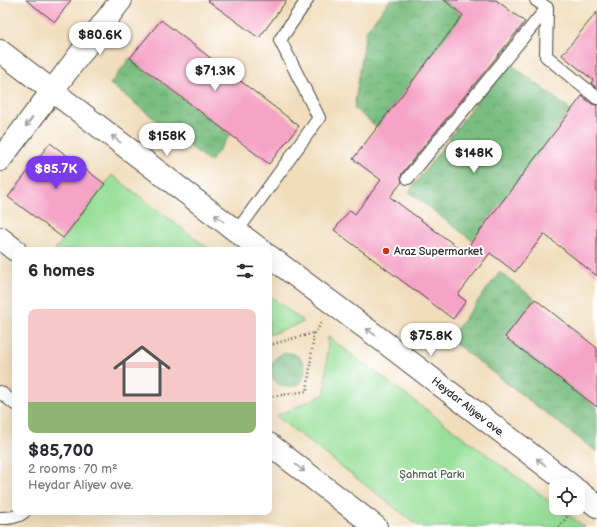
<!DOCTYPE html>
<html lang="en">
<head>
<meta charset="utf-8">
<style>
	:root { --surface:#fff; --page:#f2f2f3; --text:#2b2b33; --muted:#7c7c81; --accent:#7c3aed }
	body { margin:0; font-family:"Balsamiq Sans",sans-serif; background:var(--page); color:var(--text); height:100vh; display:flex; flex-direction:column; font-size:15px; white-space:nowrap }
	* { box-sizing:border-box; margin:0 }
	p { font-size:13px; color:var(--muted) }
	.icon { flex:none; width:22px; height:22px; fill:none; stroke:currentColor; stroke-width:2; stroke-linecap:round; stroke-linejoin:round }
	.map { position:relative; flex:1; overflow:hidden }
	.side { position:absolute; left:12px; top:247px; width:260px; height:268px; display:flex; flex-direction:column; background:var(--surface); border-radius:8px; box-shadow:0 4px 16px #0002 }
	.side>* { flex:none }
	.buttons { position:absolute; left:549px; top:479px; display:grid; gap:8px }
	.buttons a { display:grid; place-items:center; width:36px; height:36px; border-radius:8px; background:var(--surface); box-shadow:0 4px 16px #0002; font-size:20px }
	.price { position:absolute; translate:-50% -34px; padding:0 9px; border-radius:14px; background:#fff; color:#222; font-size:13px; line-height:26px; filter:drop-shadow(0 1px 2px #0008) }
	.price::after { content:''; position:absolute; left:50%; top:24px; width:12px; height:9px; margin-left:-6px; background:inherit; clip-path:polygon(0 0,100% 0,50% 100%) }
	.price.current { background:var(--accent); color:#fff }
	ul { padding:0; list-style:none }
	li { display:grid; align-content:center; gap:8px; height:212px; padding:0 16px }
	li span { display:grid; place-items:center; height:124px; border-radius:8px; color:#555 }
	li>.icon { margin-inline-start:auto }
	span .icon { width:72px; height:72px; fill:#fffc; stroke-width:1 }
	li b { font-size:17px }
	h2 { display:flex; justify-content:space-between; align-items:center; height:48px; padding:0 16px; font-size:17px }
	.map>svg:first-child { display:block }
	.green { fill:#98df99; stroke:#628562 }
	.forest { fill:url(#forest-crowns); stroke:#527456 }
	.building { fill:#f5a4c6 }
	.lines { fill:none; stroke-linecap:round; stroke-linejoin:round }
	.service-casing { stroke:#494641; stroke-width:14 }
	.tertiary-casing { stroke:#494641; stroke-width:24 }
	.secondary-casing { stroke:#494641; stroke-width:24 }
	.path { stroke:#494641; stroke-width:2.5; stroke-dasharray:1 3; stroke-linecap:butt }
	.service { stroke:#fff; stroke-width:12 }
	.tertiary { stroke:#fff; stroke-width:22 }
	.secondary { stroke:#fff; stroke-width:22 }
	.oneway { stroke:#a0a0a0 }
	.poi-dot { fill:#c8321e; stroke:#fff; stroke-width:1.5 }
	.labels { text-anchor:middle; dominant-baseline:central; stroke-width:4; stroke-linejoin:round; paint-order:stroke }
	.poi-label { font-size:11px; fill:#2b2b2b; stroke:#fff; text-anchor:start }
	.street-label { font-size:11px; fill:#2b2b2b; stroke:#fff }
	.park-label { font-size:11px; fill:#4c614c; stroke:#fff }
</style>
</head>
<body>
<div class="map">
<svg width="597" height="527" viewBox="0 0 597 527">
	<defs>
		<pattern id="forest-crowns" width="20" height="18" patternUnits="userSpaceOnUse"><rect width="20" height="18" fill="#7abe81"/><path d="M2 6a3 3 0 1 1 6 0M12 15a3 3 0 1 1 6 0" fill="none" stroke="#649b6a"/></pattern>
	</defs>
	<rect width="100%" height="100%" fill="#fff"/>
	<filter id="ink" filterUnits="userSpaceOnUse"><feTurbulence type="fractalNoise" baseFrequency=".025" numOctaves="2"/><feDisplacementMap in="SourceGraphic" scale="8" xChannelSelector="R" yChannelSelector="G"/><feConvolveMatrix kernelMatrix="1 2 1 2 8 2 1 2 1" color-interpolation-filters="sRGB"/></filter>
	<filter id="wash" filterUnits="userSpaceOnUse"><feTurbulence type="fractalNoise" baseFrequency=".012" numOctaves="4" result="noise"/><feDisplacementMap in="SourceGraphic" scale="16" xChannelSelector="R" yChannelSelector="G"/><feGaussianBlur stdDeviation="0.9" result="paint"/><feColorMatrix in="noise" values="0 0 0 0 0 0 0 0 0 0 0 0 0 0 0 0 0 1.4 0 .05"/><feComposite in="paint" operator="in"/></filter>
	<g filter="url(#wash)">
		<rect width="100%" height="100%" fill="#f1ddbc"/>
		<!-- green -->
		<g class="green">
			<path d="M112,175l98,75h-155z"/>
			<path d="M269,295l35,27 -35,13z"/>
			<path d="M328,337l228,169v2h3l26,19h-165l-144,-111 49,-22z"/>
		</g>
		<!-- forest -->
		<g class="forest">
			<path d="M390,0h54l18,15 -85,112 -23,-19 12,-77z"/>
			<path d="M130,58l100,77 -20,27 -100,-78z"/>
			<path d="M507,61l64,49 -98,131 -64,-49z"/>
			<path d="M500,272l35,27 -30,38 92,70v45l-148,-113z"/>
			<circle cx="288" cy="370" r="17"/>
		</g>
		<g id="blocks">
			<!-- building -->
			<g class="building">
				<path d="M26,0h45l-16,22z"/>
				<path d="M207,0h80l-28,38z"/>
				<path d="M444,0h52l29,22 -123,151 -1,4 1,5 -12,15 74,55 118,-156 10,8 5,1v171l-53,-42 -29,38 -25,-19 -32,42 8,6 -13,18 -119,-89 16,-20 5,4 26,-34 -28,-21 110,-144z"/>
				<path d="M597,12v76l-6,-5 2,-3 -31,-25z"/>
				<path d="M161,20l138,106 -30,38 -139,-106z"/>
				<path d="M50,143l55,41 -42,54 -55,-41z"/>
				<path d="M535,299l62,49v59l-92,-70z"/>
			</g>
		</g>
	</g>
	<g filter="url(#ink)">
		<use href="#blocks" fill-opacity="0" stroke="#494641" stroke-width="1"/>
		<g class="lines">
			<defs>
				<g id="service">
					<path d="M536,0l11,8 -1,48 51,42"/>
					<path d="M408,178l139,-170"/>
					<path d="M237,231l82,-113 -39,-78 27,-40"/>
					<path d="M0,392l15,12"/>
					<path d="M0,518c8,0 17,0 24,-6"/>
				</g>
				<path id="tertiary" d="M52,91l69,-91"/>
				<g id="secondary">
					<path d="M0,51l261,199"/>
					<path d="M0,160l52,-69"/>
					<path d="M0,238l15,12"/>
					<path d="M269,256l110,82 193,148"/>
					<path d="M269,444l107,83"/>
					<path d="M578,491l19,15"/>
				</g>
			</defs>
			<!-- service casing -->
			<use href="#service" class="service-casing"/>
			<!-- tertiary casing -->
			<use href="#tertiary" class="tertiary-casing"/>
			<!-- secondary casing -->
			<use href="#secondary" class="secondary-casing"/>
			<!-- path -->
			<g class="path">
				<path d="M269,345l45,-12"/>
				<path d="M269,397l38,-6 7,-58 8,-10"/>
				<path d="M559,527l11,-14"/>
			</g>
			<!-- service -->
			<use href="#service" class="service"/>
			<!-- tertiary -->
			<use href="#tertiary" class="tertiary"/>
			<!-- secondary -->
			<use href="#secondary" class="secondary"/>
		</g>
		<!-- one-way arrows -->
		<defs><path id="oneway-shaft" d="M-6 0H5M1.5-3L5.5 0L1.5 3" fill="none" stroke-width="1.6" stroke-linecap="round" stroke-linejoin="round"/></defs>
		<g class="oneway">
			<use href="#oneway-shaft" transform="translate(29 122) rotate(127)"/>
			<use href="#oneway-shaft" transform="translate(116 139) rotate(-143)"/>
			<use href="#oneway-shaft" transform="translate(219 218) rotate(-143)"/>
			<use href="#oneway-shaft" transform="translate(371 332) rotate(-143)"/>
			<use href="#oneway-shaft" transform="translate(541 462) rotate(-142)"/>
			<use href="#oneway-shaft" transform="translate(300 468) rotate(38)"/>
		</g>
	</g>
	<!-- markers -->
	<circle class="poi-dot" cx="386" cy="251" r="4"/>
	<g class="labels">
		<!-- poi labels -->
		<g class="poi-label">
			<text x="394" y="251">Araz Supermarket</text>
		</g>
		<!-- street labels -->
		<g class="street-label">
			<text transform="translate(468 407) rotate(38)">Heydar Aliyev ave.</text>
		</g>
		<!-- park labels -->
		<g class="park-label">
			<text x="432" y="474">Şahmat Parkı</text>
		</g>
	</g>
</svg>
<div class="buttons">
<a><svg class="icon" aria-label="locate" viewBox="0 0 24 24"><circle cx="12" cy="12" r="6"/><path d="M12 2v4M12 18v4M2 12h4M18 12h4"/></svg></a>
</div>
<b class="price" style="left:100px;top:56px">$80.6K</b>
<b class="price" style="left:215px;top:92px">$71.3K</b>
<b class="price" style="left:167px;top:157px">$158K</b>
<b class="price" style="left:474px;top:174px">$148K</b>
<b class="price current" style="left:56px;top:190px">$85.7K</b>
<b class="price" style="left:431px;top:357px">$75.8K</b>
<section class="side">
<h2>6 homes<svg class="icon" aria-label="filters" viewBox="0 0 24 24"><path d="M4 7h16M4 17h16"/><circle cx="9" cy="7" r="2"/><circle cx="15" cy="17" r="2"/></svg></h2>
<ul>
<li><span style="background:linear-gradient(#f6c9c9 75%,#8fb573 0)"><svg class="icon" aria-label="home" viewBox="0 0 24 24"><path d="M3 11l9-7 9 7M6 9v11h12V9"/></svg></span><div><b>$85,700</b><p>2 rooms · 70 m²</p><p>Heydar Aliyev ave.</p></div></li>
</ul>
</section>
</div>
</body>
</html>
